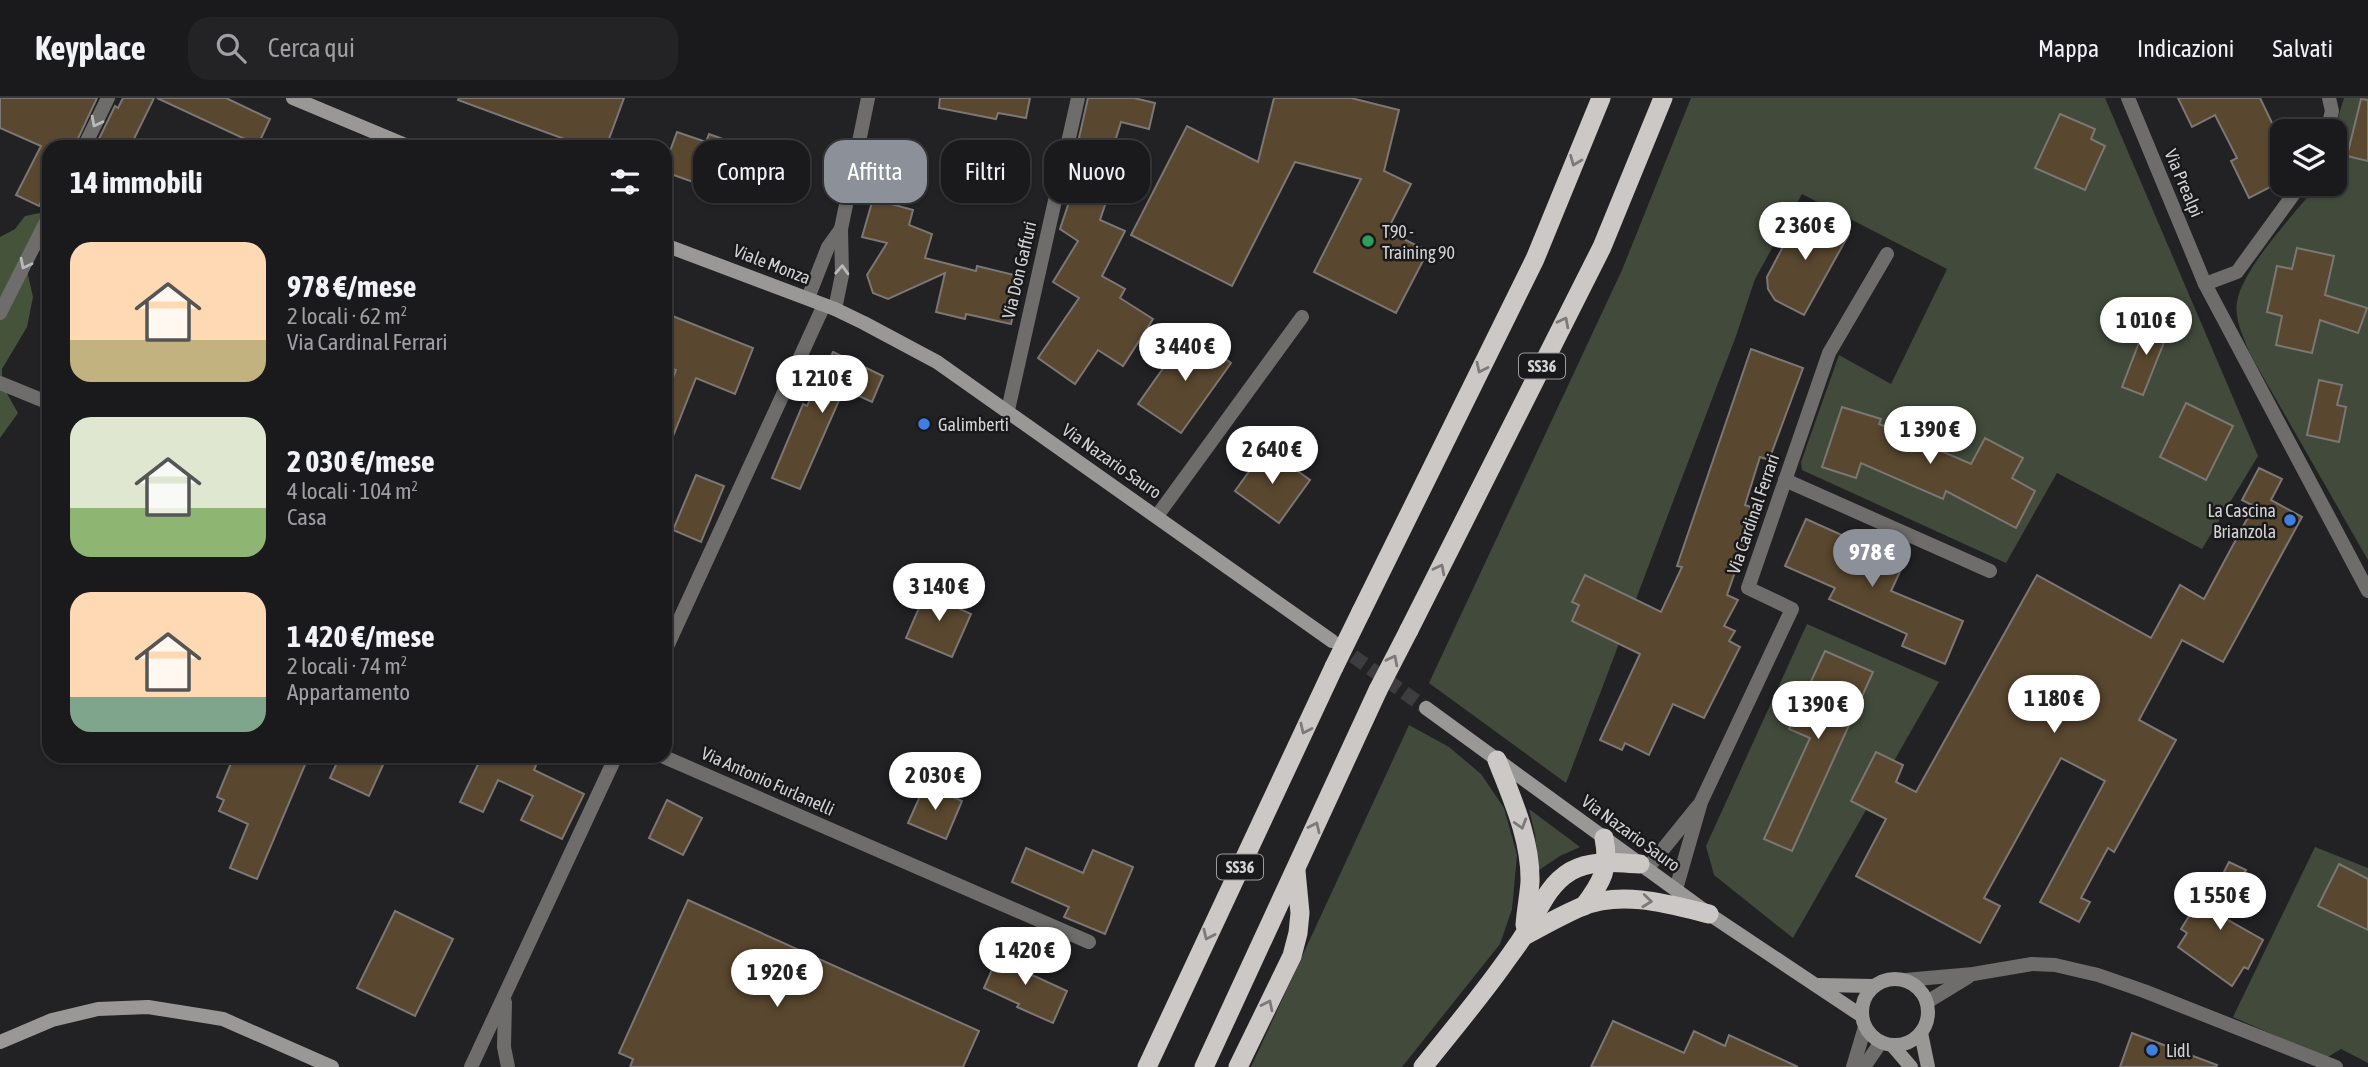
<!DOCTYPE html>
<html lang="it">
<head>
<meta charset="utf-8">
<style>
  :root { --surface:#1a191b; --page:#232224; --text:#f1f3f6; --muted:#9fa0a3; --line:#38383a; --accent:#8c9099 }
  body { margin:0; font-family:"Asap Condensed",sans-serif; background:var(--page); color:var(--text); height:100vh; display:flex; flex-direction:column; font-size:26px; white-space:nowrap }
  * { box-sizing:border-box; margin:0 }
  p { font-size:23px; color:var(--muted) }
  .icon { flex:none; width:38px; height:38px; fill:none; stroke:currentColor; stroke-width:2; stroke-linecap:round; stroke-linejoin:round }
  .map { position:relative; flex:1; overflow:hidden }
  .details { position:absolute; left:42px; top:42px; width:630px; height:623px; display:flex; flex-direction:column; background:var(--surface); border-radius:21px; box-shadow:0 2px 5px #0004,0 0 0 2px var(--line) }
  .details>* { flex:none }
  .banner { position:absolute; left:693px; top:42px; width:665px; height:63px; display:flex; gap:14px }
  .fabs { position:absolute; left:2270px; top:21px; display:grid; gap:14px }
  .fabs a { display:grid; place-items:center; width:77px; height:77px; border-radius:14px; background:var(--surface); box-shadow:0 2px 5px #0004,0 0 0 2px var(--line); font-size:35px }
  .price { position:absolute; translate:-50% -60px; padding:0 16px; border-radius:24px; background:#fff; color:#222; font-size:23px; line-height:46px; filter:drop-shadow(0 2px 4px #0008) }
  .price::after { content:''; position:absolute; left:50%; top:42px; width:21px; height:16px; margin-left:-10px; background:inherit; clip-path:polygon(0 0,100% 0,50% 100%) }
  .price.active { background:var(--accent); color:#fff }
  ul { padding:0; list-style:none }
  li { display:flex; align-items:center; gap:21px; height:175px; padding:0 28px }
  li span { display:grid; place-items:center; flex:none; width:196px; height:140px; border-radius:21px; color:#555 }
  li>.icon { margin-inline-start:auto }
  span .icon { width:84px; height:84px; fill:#fffc; stroke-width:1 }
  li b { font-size:30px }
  h2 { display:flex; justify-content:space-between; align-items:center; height:84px; padding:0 28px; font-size:30px }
  .tag { padding:0 24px; border-radius:21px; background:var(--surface); box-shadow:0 2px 5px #0004,0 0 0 2px var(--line); font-size:24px; line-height:63px }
  .tag.active { background:var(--accent); color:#fff }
  header { display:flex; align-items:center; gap:42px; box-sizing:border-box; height:98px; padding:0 35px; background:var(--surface); border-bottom:2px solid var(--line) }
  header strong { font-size:33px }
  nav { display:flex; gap:38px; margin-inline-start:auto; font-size:24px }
  .search { width:490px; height:63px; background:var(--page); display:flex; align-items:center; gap:18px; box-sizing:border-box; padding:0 24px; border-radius:21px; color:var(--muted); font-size:26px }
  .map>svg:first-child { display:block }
</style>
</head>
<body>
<header>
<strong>Keyplace</strong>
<div class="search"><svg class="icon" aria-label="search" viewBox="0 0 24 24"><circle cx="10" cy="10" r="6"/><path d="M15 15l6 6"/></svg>Cerca qui</div>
<nav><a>Mappa</a><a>Indicazioni</a><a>Salvati</a></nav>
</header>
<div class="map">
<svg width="2368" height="969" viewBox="0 0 2368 969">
  <rect width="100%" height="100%" fill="#222124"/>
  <!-- green -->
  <g fill="#424b3b">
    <polygon points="1691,0 2105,0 2258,358 2202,451 2057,375 2006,465 1802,372 1801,364 1839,257 1891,286 1947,171 1802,96 1755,181 1736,238 1566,685 1429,585 1622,172"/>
    <path d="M2344 0H2368V462L2250 256C2244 240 2234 221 2237 204 2242 172 2289 122 2309 97L2315 86H2334V33Z"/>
    <polygon points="1807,526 1939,584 1793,840 1714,777 1706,748"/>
    <polygon points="1409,627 1449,649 1481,676 1504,710 1517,757 1512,811 1500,846 1402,969 1251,969"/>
    <polygon points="1529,711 1580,749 1560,758 1539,772 1535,736"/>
    <polygon points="2315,749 2368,770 2368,965 2341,951 2326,960 2233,919"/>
  </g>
  <!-- forest -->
  <polygon fill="#45533a" points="40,115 49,119 49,142 26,168 33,199 27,229 2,271 2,287 18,315 0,340 0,139 15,131 25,118"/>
  <!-- building -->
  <g fill="#59472f" stroke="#7a7774" stroke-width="2">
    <polygon points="0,0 97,0 74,49 49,49 49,88 39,108 16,97 41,48 0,30"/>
    <polygon points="123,0 154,0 130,49 95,49 115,8 118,10"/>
    <polygon points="157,0 226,0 270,21 258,47"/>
    <polygon points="459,0 624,0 606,49 586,49 458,2"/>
    <polygon points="940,0 1030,0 1026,20 998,15 996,21 939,10"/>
    <polygon points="1088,0 1134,0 1155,5 1149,31 1121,24 1098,99 1106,104 1100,122 1125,133 1102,178 1125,191 1120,200 1153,221 1123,268 1098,252 1075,286 1038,260 1079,200 1053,184 1078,143 1060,131 1069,104 1065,102"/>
    <polygon points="1274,0 1351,0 1399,12 1384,73 1411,86 1387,133 1428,153 1396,215 1314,174 1361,81 1295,64 1232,188 1131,137 1187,28 1258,64"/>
    <polygon points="2178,0 2260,0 2274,29 2282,25 2282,83 2249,100 2231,63 2237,60 2215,17 2192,29"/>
    <polygon points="2361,1 2368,2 2368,63 2347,58"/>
    <polygon points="2060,16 2095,31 2091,41 2105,48 2085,92 2035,70"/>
    <polygon points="677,34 706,44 709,36 778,61 762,104 714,87 713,91 665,74 665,67"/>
    <polygon points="873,101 913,112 909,127 932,136 925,160 976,173 977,168 1022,179 1011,226 966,216 965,221 936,214 945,175 888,201 873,195 867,177 887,145 862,139"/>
    <polygon points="1808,119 1823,120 1849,136 1804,217 1775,202 1768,191 1767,179 1796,124"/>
    <polygon points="2297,150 2334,158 2325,197 2367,210 2358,235 2320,222 2312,255 2276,247 2282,218 2267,214 2277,168 2292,171"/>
    <polygon points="665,215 753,250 735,296 696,280 666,356 665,299 676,272 665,268"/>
    <polygon points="2148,221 2170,229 2143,297 2122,289"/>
    <polygon points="1188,235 1231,265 1181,335 1138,306"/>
    <polygon points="1751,251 1803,270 1769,362 1760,359 1745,407 1757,411 1727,497 1738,502 1724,528 1735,533 1729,543 1740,549 1704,620 1673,606 1649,657 1625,645 1622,652 1600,642 1640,556 1572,523 1579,507 1572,504 1585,477 1661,514 1682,469 1677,468"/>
    <polygon points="833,254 883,278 872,304 844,291 800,391 772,380 803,306 807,308"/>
    <polygon points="2319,282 2342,287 2337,307 2346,309 2339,344 2307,337"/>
    <polygon points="2186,305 2233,328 2206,382 2160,359"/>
    <polygon points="1842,309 1881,321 1879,326 1971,366 1985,340 2023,360 2012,380 2035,393 2016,430 1946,393 1943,401 1861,365 1856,380 1822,369"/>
    <polygon points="1266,350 1310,382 1279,425 1235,393"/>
    <polygon points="2259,370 2282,381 2271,402 2302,419 2223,564 2182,542 2139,622 2176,642 2114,754 2108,750 2081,800 2090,804 2079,824 2040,804 2105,683 2061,660 1984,800 2000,808 1980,845 1856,778 1886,721 1851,703 1876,654 1903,667 1896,684 1916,694 2037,477 2151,540 2180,487 2204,501 2254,408 2242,402"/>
    <polygon points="696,377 724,388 701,444 673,432"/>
    <polygon points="1806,421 1904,465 1891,493 1963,523 1945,566 1902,548 1907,536 1829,501 1835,490 1785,468"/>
    <polygon points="928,489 956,501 953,508 971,516 952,559 906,540"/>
    <polygon points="1825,553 1873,574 1792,753 1764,741 1810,640 1789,631"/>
    <polygon points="234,658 296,658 307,662 257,781 230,770 248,726 219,713 224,702 217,699"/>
    <polygon points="340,658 387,658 369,698 330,680"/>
    <polygon points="482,658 523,658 537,665 534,672 584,696 562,741 521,722 533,698 498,682 483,714 460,704"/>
    <polygon points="925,687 962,703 946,741 908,725"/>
    <polygon points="667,702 702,720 683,757 649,740"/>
    <polygon points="1026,750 1083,775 1093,752 1133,769 1105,836 1064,819 1069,809 1012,784"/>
    <polygon points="2229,764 2246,772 2223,819 2263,842 2248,871 2244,869 2232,888 2178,849 2187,835 2181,831 2198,804 2206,809"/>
    <polygon points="2339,766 2368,781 2368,832 2318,808"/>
    <polygon points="688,802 979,933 963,969 630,969 633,961 619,955"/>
    <polygon points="395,813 453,841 415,918 357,890"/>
    <polygon points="1000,853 1036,869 1032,877 1067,893 1053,925 1017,909 1019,906 984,890"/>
    <polygon points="1613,923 1684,955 1694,933 1725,948 1729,937 1798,969 1591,969"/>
    <polygon points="2132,935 2217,967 2216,969 2120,969"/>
  </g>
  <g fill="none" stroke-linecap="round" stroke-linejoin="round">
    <!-- secondary-tunnel -->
    <polyline stroke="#3d3c3f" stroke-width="14" stroke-dasharray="14 7" stroke-linecap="butt" points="1336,546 1426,610"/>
    <!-- service -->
    <g stroke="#6e6d6c" stroke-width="14">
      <polyline points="2327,33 2332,13 2329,0"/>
      <polyline points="2205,186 2237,174 2301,86"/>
      <polyline points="0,285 49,305"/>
      <polyline points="1785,382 1990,473"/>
      <polyline points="1157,418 1302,219"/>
      <polyline points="662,658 1089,844"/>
    </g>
    <!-- minor -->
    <g stroke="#6e6d6c" stroke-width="14">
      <polyline points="2128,0 2205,186 2368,493"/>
      <polyline points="84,49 108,0"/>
      <polyline points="808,200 828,149 841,131"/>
      <polyline points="835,211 842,177 841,131 868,0"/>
      <polyline points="0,215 49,118"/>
      <polyline points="1008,312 1078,0"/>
      <polyline points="1647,771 1698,708"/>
      <polyline points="1676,791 1701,704 1792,511 1748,490 1829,255 1887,156"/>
      <polyline points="1905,882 1973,876 2032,866 2055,867 2098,877 2144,893 2336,969"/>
      <polyline points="1927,904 1968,879"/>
      <polyline points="1853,969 1865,929"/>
      <polyline points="1864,969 1881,944"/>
    </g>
    <!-- tertiary -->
    <g stroke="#6e6d6c" stroke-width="14">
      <polyline points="665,553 824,207"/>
      <polyline points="505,904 504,949 508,969"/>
      <polyline points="471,969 616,658"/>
    </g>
    <!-- secondary -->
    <g stroke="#9a9896" stroke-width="14">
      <polyline points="293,0 410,49"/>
      <polyline points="665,147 835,211 864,225 937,264 1332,543"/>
      <polyline points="1426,610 1709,816 1862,918"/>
      <circle cx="1895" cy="914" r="33"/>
      <polyline points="1818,887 1874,888"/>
      <polyline points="1921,935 1928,969"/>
      <polyline points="0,944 52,922 98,911 148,909 223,921 332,969"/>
      <polyline points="1892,947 1911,969"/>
    </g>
    <!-- trunk -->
    <g stroke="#ccc8c6" stroke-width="19">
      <polyline points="1361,514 1535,161 1601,0"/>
      <polyline points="1409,532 1602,149 1663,0"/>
      <path d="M1497 662C1512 701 1531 741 1530 784 1529 798 1526 813 1525 827"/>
      <path d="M1584 808C1602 784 1610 770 1604 740"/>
      <path d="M1524 838C1543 828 1562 817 1581 809 1621 792 1669 806 1709 816"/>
      <polyline points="1147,969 1334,569"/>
      <polyline points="1204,969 1378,592"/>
      <polyline points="1238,969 1292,858 1298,835 1300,815 1296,773"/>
      <path d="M1423 969C1450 935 1478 902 1503 867 1510 857 1518 847 1524 837 1538 814 1547 787 1571 773 1592 761 1618 765 1640 766"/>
    </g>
    <!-- trunk-bridge -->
    <g stroke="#ccc8c6" stroke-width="19">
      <polyline points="1334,569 1361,514"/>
      <polyline points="1378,592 1409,532"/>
    </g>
  </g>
  <!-- one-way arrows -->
  <defs><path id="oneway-chevron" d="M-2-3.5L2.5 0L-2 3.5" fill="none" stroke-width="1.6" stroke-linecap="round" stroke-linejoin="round" transform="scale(1.75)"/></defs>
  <g stroke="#bababb">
    <use href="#oneway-chevron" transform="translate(96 24) rotate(117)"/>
    <use href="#oneway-chevron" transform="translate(25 166) rotate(117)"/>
    <use href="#oneway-chevron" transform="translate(842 172) rotate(-87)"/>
  </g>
  <g stroke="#7b7979">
    <use href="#oneway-chevron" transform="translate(1575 63) rotate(112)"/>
    <use href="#oneway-chevron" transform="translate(1564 224) rotate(-63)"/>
    <use href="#oneway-chevron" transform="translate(1481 270) rotate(116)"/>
    <use href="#oneway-chevron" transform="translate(1440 471) rotate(-63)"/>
    <use href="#oneway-chevron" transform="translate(1393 562) rotate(-63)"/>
    <use href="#oneway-chevron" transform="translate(1305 631) rotate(115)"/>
    <use href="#oneway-chevron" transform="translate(1521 726) rotate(73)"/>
    <use href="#oneway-chevron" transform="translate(1315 729) rotate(-65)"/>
    <use href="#oneway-chevron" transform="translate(1647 803) rotate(6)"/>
    <use href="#oneway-chevron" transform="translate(1208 837) rotate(115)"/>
    <use href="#oneway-chevron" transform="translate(1268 907) rotate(-64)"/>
  </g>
  <!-- markers -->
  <circle fill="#2e9e5b" stroke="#19181b" stroke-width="2.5" cx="1368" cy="143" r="7"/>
  <g fill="#3f7fe0" stroke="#19181b" stroke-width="2.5">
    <circle cx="924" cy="326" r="7"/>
    <circle cx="2290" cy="422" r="7"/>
    <circle cx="2152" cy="952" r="7"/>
  </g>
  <g text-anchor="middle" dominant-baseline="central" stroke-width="5" stroke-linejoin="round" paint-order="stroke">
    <!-- shield labels -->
    <g fill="#19181b" stroke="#9c9b9d" stroke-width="2">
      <rect x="1519" y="255.5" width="46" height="25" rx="5"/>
      <rect x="1217" y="756.5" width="46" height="25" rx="5"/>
    </g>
    <g font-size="16" font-weight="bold" fill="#d4d3d5">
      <text x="1542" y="268">SS36</text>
      <text x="1240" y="769">SS36</text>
    </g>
    <!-- street labels -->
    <g font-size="18" fill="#d4d3d5" stroke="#19181b">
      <text transform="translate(2184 85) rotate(67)">Via Prealpi</text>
      <text transform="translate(772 166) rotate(21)">Viale Monza</text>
      <text transform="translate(1019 172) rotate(-77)">Via Don Gaffuri</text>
      <text transform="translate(1112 363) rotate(35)">Via Nazario Sauro</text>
      <text transform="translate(1753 416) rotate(-71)">Via Cardinal Ferrari</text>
      <text transform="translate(768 683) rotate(24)">Via Antonio Furlanelli</text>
      <text transform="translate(1631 735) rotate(36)">Via Nazario Sauro</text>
    </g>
    <!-- poi labels -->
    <g font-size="18" fill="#d4d3d5" stroke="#19181b" text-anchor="start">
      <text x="1382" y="133">T90 -<tspan x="1382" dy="21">Training 90</tspan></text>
      <text x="938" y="326">Galimberti</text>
      <text x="2276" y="412" text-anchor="end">La Cascina<tspan x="2276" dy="21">Brianzola</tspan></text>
      <text x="2166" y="952">Lidl</text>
    </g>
  </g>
</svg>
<div class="fabs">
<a><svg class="icon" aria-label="layers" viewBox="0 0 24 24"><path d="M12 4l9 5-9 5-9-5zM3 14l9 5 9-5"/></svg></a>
</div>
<b class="price" style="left:1805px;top:164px">2 360 €</b>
<b class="price" style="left:2146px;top:259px">1 010 €</b>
<b class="price" style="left:1185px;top:285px">3 440 €</b>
<b class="price" style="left:822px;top:317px">1 210 €</b>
<b class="price" style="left:1930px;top:368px">1 390 €</b>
<b class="price" style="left:1272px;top:388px">2 640 €</b>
<b class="price active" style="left:1872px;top:491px">978 €</b>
<b class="price" style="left:939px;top:525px">3 140 €</b>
<b class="price" style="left:2054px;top:637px">1 180 €</b>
<b class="price" style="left:1818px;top:643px">1 390 €</b>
<b class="price" style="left:935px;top:714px">2 030 €</b>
<b class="price" style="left:2220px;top:834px">1 550 €</b>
<b class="price" style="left:1025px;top:889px">1 420 €</b>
<b class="price" style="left:777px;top:911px">1 920 €</b>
<div class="banner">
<a class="tag">Compra</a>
<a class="tag active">Affitta</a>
<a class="tag">Filtri</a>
<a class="tag">Nuovo</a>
</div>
<section class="details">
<h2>14 immobili<svg class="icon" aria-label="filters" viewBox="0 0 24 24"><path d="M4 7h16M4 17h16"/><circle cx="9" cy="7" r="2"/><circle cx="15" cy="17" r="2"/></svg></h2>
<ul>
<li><span style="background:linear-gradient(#ffd9b3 70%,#c2b280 0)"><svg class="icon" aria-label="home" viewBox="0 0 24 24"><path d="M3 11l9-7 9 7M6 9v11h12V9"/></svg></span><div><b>978 €/mese</b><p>2 locali · 62 m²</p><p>Via Cardinal Ferrari</p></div></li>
<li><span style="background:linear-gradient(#dfe7d0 65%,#8fb573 0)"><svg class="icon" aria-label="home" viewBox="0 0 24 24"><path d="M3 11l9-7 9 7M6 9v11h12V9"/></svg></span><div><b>2 030 €/mese</b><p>4 locali · 104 m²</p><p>Casa</p></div></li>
<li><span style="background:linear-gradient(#ffd9b3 75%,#7fa58c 0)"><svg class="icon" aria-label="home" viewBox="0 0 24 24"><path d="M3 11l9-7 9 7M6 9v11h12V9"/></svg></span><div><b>1 420 €/mese</b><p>2 locali · 74 m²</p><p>Appartamento</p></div></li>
</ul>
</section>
</div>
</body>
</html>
